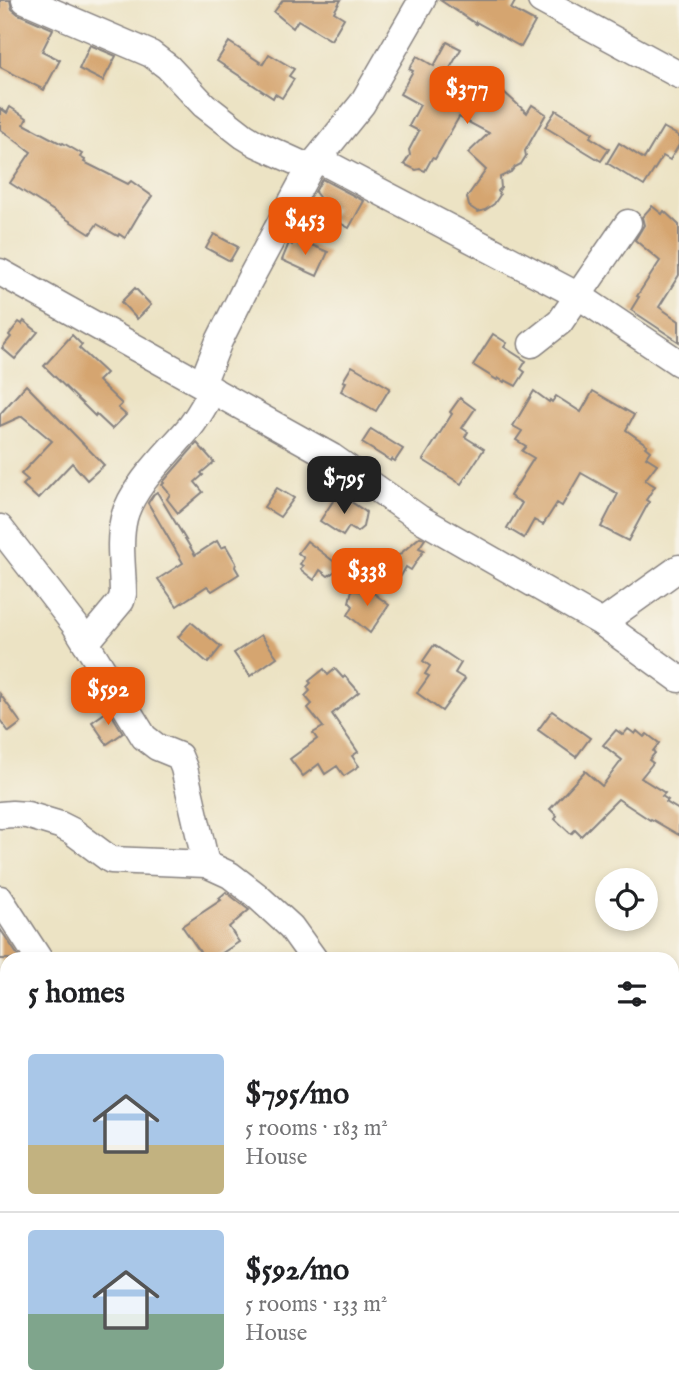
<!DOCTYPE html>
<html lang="en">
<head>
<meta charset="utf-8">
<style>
  :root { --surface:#fff; --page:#f2f2f2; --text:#202124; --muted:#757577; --line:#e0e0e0; --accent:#ea580c }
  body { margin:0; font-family:"IM FELL English",serif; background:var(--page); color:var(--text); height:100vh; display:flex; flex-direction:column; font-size:26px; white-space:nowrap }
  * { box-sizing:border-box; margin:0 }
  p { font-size:23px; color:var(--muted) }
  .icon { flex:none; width:38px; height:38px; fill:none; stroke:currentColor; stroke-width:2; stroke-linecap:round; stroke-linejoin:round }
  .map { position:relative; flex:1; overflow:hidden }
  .side { position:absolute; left:0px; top:952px; width:679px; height:448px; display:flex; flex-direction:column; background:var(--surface); border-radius:21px 21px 0 0; box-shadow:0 4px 10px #0003 }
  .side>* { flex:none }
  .controls { position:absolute; left:595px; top:868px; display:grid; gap:14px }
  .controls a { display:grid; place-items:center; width:63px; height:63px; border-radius:50%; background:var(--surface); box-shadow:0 4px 10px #0003; font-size:35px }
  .price { position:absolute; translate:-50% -60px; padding:0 16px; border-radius:14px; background:var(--accent); color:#fff; font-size:23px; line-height:46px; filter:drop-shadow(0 2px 4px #0008) }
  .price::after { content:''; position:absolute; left:50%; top:42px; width:21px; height:16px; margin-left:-10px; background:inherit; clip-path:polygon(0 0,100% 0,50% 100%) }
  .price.active { background:#222; color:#fff }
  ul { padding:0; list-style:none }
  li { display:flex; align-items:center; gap:21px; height:175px; padding:0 28px }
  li+li { border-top:2px solid var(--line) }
  li span { display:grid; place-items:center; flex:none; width:196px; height:140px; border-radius:7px; color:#555 }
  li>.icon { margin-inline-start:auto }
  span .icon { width:84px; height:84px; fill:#fffc; stroke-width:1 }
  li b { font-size:30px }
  h2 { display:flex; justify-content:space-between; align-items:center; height:84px; padding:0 28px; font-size:30px }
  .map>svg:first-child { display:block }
</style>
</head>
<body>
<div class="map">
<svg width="679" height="1400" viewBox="0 0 679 1400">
  <rect width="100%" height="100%" fill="#f7f3e8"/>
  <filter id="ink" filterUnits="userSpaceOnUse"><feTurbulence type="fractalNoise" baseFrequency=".0143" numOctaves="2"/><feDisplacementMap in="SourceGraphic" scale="14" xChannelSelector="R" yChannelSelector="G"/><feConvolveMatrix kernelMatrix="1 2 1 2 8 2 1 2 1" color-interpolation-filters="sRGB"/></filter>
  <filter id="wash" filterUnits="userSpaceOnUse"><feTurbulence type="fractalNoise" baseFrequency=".00686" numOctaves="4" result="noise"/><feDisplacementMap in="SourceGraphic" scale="28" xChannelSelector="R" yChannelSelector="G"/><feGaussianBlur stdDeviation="1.57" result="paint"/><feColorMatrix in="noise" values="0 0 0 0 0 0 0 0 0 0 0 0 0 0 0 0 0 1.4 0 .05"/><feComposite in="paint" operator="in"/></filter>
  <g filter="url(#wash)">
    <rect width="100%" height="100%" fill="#ece3c4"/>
    <g id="blocks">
      <!-- building -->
      <g fill="#d5a570">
        <polygon points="0,0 10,0 12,9 18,14 53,29 42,51 60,60 44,90 0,67"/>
        <polygon points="283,0 341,0 334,12 344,18 331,40 298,20 293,28 274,12"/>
        <polygon points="440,0 516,0 511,9 535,22 521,47 476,22 476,24"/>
        <polygon points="229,42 263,64 269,54 294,69 289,76 294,79 282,98 275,94 273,98 217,61"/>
        <polygon points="447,42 461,49 445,77 457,85 452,93 485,104 490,102 495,105 505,93 527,113 532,105 546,114 525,151 526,156 521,164 515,167 511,172 500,177 501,188 498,191 500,195 494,204 485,210 478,212 469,206 467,197 486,170 468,153 489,133 459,117 435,159 432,158 425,171 420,169 416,170 404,164 410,155 409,150 419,131 409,126 420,105 400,94 413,71 409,69 417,56 434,66"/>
        <polygon points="90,45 116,56 103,81 79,69"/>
        <polygon points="10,107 27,118 24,124 62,144 63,143 82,154 80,157 85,160 84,162 128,184 131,181 152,196 138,216 125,238 119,234 118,236 97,224 90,234 10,183 31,152 0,129 0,108 7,113"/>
        <polygon points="556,110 593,133 590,137 609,149 601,161 545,127"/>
        <polygon points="663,127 679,136 679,145 670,160 663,156 644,186 607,163 619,143 644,159"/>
        <polygon points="322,179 364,201 349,228 331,218 336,209 322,201 315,192"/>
        <polygon points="652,206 662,214 664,211 679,225 679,275 659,307 679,321 679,342 631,310 639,297 637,296 660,261 635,240 644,225 642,217"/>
        <polygon points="214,234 238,247 230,261 206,248"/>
        <polygon points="295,238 328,252 317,276 282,260 289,243 292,245"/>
        <polygon points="135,288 151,305 137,319 121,302"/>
        <polygon points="24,321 38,332 15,359 2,348 11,337 9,335 19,322 22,324"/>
        <polygon points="493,334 507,343 504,347 526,361 521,369 525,372 516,386 505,380 504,382 498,378 497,380 473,365"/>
        <polygon points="72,335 82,345 79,348 106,373 98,381 122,404 118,408 126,415 112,429 96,414 95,416 44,366"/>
        <polygon points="352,366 390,388 376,411 341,391 346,382 343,381"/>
        <polygon points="26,385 104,465 87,480 72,463 38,499 23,485 28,480 21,474 52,441 22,416 0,426 0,414"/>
        <polygon points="534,391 549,402 550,400 552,402 556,396 581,412 593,391 634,415 626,430 647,445 645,447 650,451 646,457 657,464 645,480 655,486 646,500 649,502 628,541 601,527 618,494 581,473 562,506 557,503 543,525 534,520 524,538 507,528 522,503 510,496 534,458 522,451 526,446 516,440 522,431 513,426"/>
        <polygon points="460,398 475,409 462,428 468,432 465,437 484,449 461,484 423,460 452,414 450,412"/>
        <polygon points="371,429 403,449 395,461 392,459 391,461 362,443"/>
        <polygon points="197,443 214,462 201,473 203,475 195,482 203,492 178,513 167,499 170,494 162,485 164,483 163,482"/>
        <polygon points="277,488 294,498 280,517 264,507"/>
        <polygon points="157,492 195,555 217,541 221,548 226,546 236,563 235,567 239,574 212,591 207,586 177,606 158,579 183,563 148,503 154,494"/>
        <polygon points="341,495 366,512 363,527 357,532 349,527 343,536 320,521 335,498 337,500"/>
        <polygon points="420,537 425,539 419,548 424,550 411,570 406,567 401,576 386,566"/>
        <polygon points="307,541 341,567 328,576 320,570 314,580 300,569 303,566 300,564 304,558 298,553"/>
        <polygon points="363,585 389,605 370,633 348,615 353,606 349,602 352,590 359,591"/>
        <polygon points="191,622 221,647 208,663 178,637"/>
        <polygon points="261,635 277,657 250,676 234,653"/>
        <polygon points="434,645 461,663 455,673 465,679 442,711 417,693 429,676 425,674 430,666 423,661"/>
        <polygon points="324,669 328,675 335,669 343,678 345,676 359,692 332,714 358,752 352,756 359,766 344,776 337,766 325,774 319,764 303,776 290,759 317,739 313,733 323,727 308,708 312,704 305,696 310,691 307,687 311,683 309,681"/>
        <polygon points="0,694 21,723 9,732 0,720"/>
        <polygon points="109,710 123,733 107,744 92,722"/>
        <polygon points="552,711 590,738 576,757 538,730"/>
        <polygon points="628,729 635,734 637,731 644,737 647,734 659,743 653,751 655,753 649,760 653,763 641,778 665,793 662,796 668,800 666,802 679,810 679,835 651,819 650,820 618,799 581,836 575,830 571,834 555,819 557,816 550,809 585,771 602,786 622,760 603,745 616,730 623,735"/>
        <polygon points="226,892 249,910 229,927 239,942 213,959 205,959 182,926 221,900 219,898"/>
        <polygon points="0,929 7,939 20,959 0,959"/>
      </g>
    </g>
  </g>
  <g filter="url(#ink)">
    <use href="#blocks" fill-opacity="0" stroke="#878280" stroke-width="2"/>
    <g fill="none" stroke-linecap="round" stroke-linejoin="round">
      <!-- minor casing -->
      <g stroke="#878280" stroke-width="29">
        <g id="minor">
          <polyline points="25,0 151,54 168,67 204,105 244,136 257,144 310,168"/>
          <polyline points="541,0 679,75"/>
          <polyline points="318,159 579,296 679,363"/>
          <polyline points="0,272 332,457 419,518 602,623 679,679"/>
          <polyline points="532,344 560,322 628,223"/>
          <polyline points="202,384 219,341 249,281 310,168 362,104 422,0"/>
          <polyline points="0,528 75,625 144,737 157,747 179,756 184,768 206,864"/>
          <polyline points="602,623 679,568"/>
          <path d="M86 643 121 601 123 594C123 569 118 543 124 518 132 486 169 452 190 427 199 416 206 402 213 390"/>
          <polyline points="0,815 12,814 27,815 60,825 72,831 111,860 206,864 230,875 256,895 291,927 314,959"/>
          <polyline points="0,899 39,959"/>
          <polyline points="0,1074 7,1073"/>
          <polyline points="672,1098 679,1088"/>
          <polyline points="0,1193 7,1208"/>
          <polyline points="0,1296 7,1301"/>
          <polyline points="97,1393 101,1400"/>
          <polyline points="247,1400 258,1393"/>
        </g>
      </g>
      <!-- minor -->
      <use href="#minor" stroke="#fff" stroke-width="26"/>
    </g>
  </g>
</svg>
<div class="controls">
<a><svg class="icon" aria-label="locate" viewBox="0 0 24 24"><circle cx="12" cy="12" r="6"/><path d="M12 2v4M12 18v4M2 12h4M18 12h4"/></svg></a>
</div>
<b class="price" style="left:467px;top:126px">$377</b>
<b class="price" style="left:305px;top:257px">$453</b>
<b class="price active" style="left:344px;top:516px">$795</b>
<b class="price" style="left:367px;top:608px">$338</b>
<b class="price" style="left:108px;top:727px">$592</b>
<section class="side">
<h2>5 homes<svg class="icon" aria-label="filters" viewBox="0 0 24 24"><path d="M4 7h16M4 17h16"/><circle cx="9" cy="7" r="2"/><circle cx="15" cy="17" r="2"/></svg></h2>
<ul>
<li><span style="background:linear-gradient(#a9c7e8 65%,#c2b280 0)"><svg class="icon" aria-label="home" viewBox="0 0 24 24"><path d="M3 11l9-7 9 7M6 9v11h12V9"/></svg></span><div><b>$795/mo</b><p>5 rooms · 183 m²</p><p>House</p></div></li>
<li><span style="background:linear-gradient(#a9c7e8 60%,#7fa58c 0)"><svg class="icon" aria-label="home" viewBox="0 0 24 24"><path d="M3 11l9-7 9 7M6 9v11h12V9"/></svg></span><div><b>$592/mo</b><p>5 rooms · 133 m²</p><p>House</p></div></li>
</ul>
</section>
</div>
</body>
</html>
